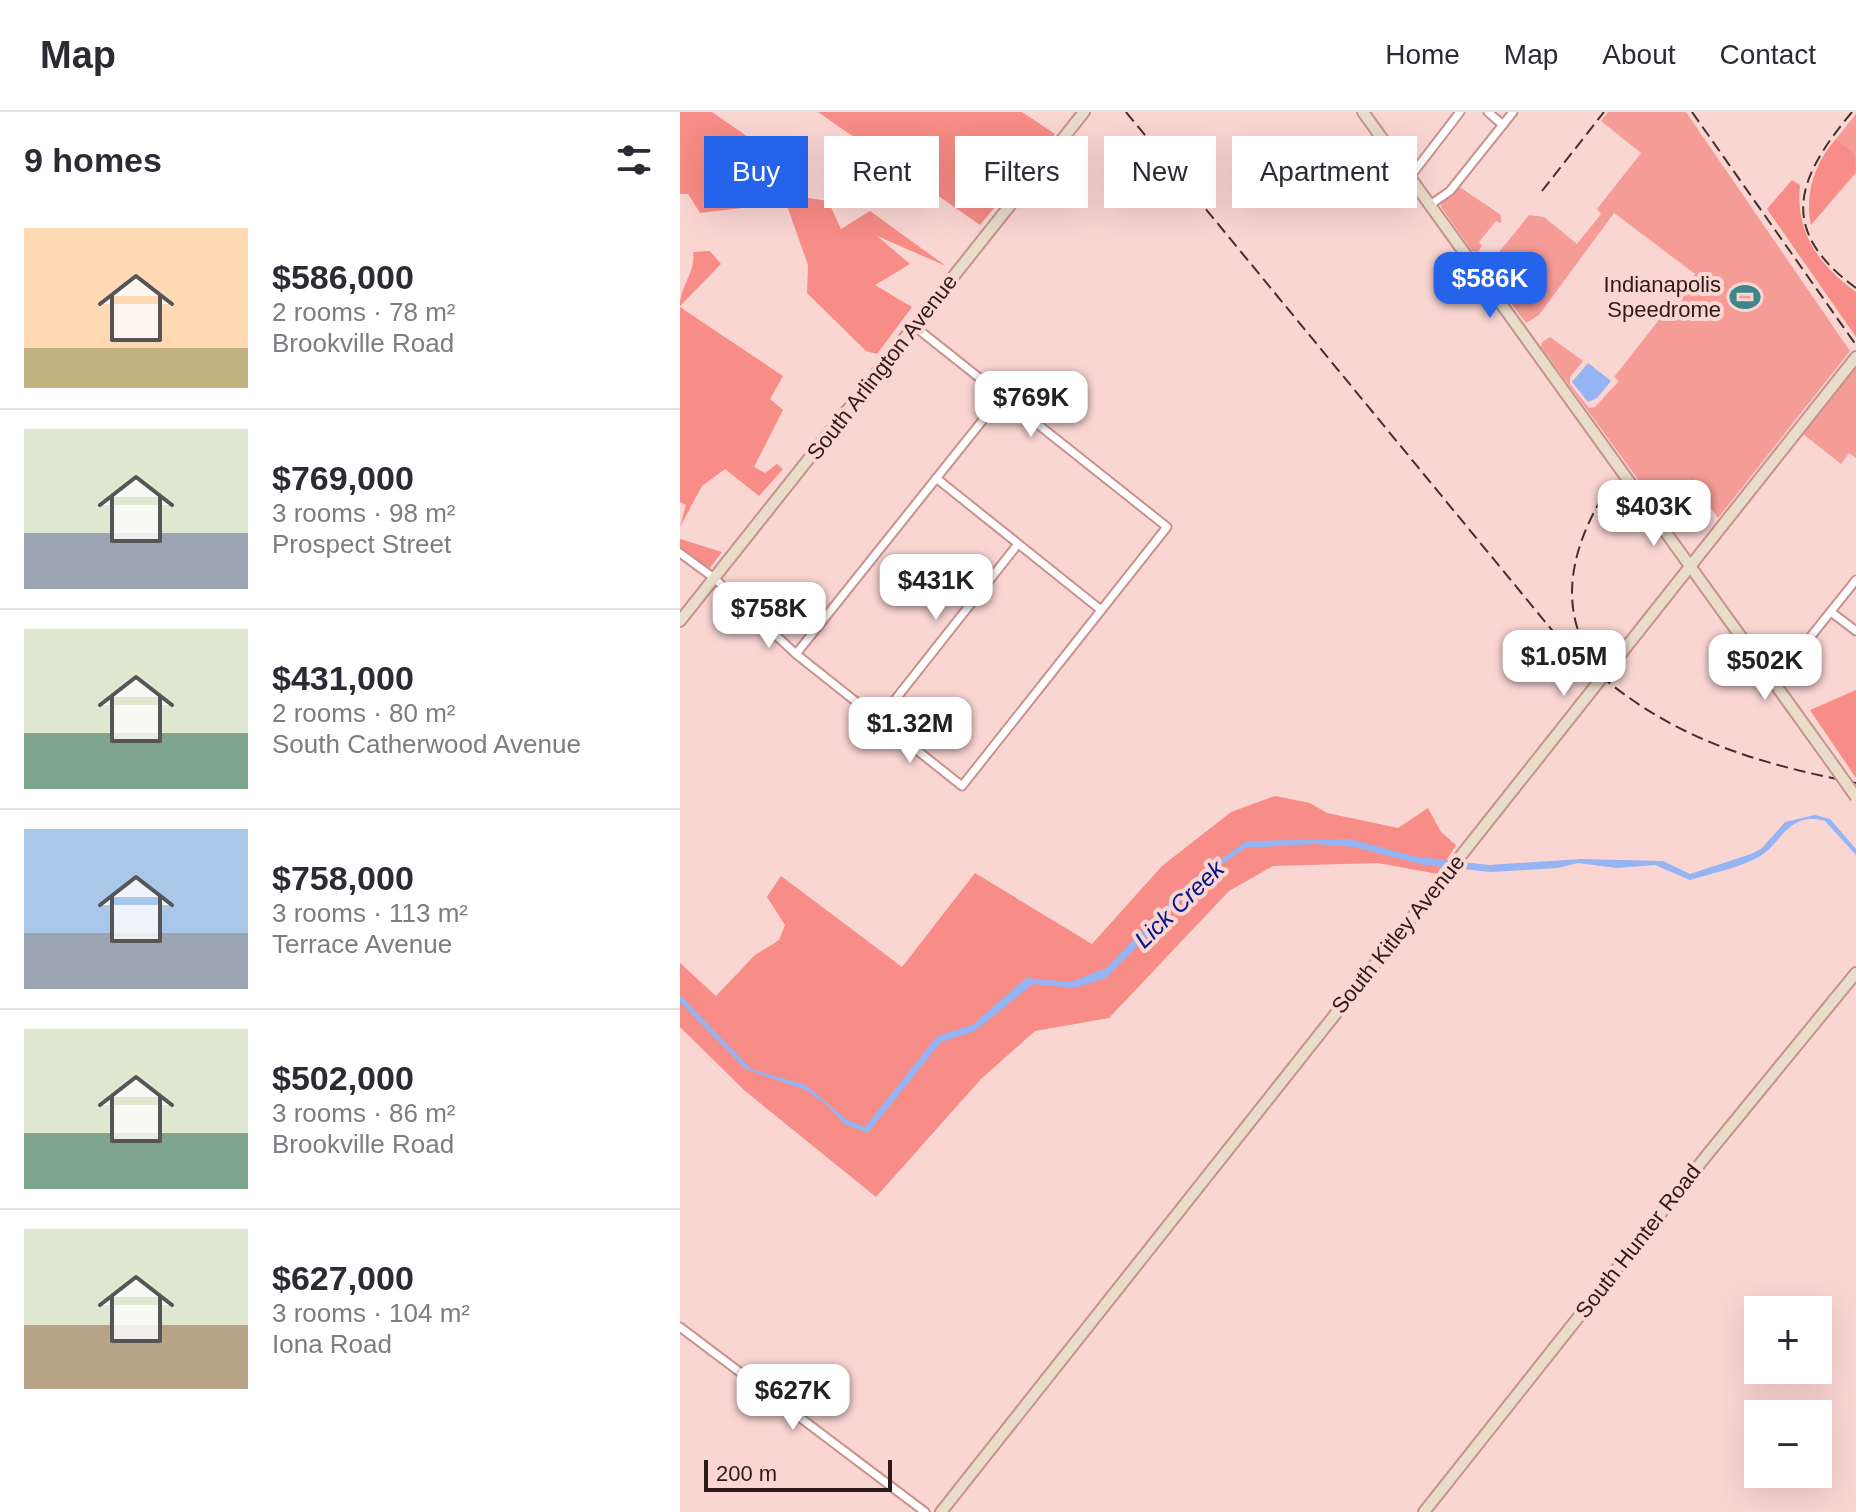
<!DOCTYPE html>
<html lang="en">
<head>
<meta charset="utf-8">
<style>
  :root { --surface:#fff; --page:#f7f7f7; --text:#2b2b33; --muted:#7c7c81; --line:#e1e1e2; --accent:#2563eb }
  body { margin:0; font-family:Arial,sans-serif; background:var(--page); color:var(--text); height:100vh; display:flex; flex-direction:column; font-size:30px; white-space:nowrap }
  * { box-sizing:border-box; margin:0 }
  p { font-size:26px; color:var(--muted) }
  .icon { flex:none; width:44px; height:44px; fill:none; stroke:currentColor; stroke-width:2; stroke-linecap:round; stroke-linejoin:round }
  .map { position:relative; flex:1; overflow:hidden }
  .drawer { display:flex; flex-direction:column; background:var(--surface); width:680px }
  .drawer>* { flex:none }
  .banner { position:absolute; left:24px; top:24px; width:760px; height:72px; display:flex; gap:16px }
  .controls { position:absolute; left:1064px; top:1184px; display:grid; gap:16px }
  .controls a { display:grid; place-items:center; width:88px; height:88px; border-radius:0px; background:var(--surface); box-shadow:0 8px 32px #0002; font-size:40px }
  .scale { position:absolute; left:24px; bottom:20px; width:188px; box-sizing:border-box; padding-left:8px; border:4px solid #2f1a18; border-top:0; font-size:22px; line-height:28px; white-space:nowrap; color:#2f1a18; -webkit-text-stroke:6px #fad6d3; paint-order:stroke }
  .price { position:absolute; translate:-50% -68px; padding:0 18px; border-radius:16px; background:#fff; color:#222; font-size:26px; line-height:52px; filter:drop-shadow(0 2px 4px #0008) }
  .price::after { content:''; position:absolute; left:50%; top:48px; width:24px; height:18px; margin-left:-12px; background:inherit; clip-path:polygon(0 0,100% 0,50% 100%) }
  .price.on { background:var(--accent); color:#fff }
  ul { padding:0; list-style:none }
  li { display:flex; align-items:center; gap:24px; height:200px; padding:0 24px }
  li+li { border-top:2px solid var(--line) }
  li span { display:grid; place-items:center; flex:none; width:224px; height:160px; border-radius:0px; color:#555 }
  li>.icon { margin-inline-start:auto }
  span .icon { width:96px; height:96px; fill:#fffc; stroke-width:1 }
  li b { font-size:34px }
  h2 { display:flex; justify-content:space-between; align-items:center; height:96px; padding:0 24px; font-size:34px }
  .tag { padding:0 28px; border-radius:0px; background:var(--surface); box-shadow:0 8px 32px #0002; font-size:28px; line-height:72px }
  .tag.on { background:var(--accent); color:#fff }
  header { display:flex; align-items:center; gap:48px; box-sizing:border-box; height:112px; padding:0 40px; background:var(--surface); border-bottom:2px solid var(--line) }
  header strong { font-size:38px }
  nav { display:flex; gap:44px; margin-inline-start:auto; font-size:28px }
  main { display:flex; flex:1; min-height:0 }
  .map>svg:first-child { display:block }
</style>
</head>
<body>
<header>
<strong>Map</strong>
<nav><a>Home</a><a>Map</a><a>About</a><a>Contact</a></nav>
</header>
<main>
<section class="drawer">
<h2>9 homes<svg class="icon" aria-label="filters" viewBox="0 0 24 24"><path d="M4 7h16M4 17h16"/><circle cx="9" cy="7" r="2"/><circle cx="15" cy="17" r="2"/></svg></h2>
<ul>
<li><span style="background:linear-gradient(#ffd9b3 75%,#c2b280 0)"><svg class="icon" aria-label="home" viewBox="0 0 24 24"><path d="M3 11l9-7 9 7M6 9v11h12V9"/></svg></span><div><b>$586,000</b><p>2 rooms · 78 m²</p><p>Brookville Road</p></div></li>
<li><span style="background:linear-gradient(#dfe7d0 65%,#9aa5b1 0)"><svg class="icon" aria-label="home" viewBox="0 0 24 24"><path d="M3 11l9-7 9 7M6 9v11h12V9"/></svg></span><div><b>$769,000</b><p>3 rooms · 98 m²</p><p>Prospect Street</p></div></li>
<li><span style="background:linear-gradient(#dfe7d0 65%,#7fa58c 0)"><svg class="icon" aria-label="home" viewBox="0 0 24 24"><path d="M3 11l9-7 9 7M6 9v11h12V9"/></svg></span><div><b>$431,000</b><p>2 rooms · 80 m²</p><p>South Catherwood Avenue</p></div></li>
<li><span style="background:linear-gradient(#a9c7e8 65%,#9aa5b1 0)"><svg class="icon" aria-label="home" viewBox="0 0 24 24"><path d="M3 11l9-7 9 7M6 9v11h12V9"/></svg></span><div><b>$758,000</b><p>3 rooms · 113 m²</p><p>Terrace Avenue</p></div></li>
<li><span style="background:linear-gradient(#dfe7d0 65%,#7fa58c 0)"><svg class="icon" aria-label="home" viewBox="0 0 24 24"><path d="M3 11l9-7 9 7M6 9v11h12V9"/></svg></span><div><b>$502,000</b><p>3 rooms · 86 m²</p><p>Brookville Road</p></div></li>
<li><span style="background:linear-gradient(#dfe7d0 60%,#b9a48a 0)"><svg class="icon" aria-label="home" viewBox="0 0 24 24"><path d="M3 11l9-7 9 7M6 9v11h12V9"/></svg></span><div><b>$627,000</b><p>3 rooms · 104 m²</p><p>Iona Road</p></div></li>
</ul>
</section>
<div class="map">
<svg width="1176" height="1400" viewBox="0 0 1176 1400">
  <rect width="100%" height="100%" fill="#fad6d3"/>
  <!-- green -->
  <g fill="#f59c97">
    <polygon points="928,0 1006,0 1170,239 1038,406 1009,367 982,400 861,235 862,230 870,225 903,249 890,265 890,272 909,296 915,295 939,269 934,265 1015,162 934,101 859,203 846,211 807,160 807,155 849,103 864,105 897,132 921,102 917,97 961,41 921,9"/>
    <path d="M1176 2V61L1131 113C1122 65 1148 37 1176 2Z"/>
    <polygon points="778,74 821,103 821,111 816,109 799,130 802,134 798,140 792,139 761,95 761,89"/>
    <polygon points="1176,255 1176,346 1169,341 1161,352 1123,322"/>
  </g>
  <!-- forest -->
  <g fill="#f88c86">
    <polygon points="0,0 32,0 94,43 107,62 108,83 148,89 161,117 190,99 266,154 197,124 230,152 195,173 232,195 197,242 186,239 127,181 128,153 106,91 20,101 8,82 0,82"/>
    <polygon points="138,0 342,0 375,22 300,113"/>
    <path d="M1156 27 1174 42 1176 57 1131 113C1125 81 1134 52 1156 27Z"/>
    <path d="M1112 68 1120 73C1115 121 1139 153 1176 180V225L1087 97Z"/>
    <path d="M30 139 41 152 0 194C0 173 16 161 13 140Z"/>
    <polygon points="0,195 103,264 90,287 103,298 74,355 85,361 97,352 103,357 79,384 45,357 22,374 0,415 6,393 0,390"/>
    <polygon points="0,427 42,440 29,457 0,436"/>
    <polygon points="1176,578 1176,666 1130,598"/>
    <polygon points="595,684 630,691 647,701 718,716 748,696 761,720 776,733 758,762 698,751 593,754 549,779 429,906 355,919 301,967 196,1085 65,979 0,915 0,851 36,884 75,843 99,828 105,813 87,785 101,764 222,855 295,761 412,832 482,754 551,700"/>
  </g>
  <!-- water -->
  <g fill="#94b4f4">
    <polygon points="908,251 931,269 917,286 908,290 892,270"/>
    <path d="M1135 703 1150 707 1176 737V743L1145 709C1107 698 1101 734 1077 746 1056 757 1032 761 1010 768L975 753 937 756 898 751 878 756 811 760 744 753 674 735 633 732 565 736 526 764 426 866 394 876 353 872 295 919 261 930 188 1021 164 1012 149 995 126 978 65 957 0 890V883L71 957 126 973 167 1008 185 1015 257 924 292 913 346 866 391 870 426 856 506 773 566 729 670 727 733 744 809 753 901 747 983 749 1010 762 1071 742 1081 737 1105 710Z"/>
  </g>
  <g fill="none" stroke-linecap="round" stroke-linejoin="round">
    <!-- street casing -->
    <g stroke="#c9918d" stroke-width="11">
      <g id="street">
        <polyline points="808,0 823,13"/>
        <polyline points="730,65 780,0"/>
        <polyline points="750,93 770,79 833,0"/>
        <polyline points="256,366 421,498"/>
        <polyline points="0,441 34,466 116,542 282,674 487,415 234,214"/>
        <polyline points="1151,500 1176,519"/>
        <polyline points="116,542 322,284"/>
        <polyline points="1081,553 1101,551 1116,543 1176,468"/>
        <polyline points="199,608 338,432"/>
        <polyline points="0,1215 245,1400"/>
      </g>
    </g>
    <!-- secondary casing -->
    <g stroke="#c9918d" stroke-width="14">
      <g id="secondary">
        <polyline points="683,0 1149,647"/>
        <polyline points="0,509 404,0"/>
        <polyline points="261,1400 1176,245"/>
        <polyline points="744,1400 1027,1043 1176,861"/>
      </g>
    </g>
    <!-- street -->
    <use href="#street" stroke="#fff" stroke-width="7"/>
    <!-- secondary -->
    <use href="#secondary" stroke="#e7ddc9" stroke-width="10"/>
    <!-- rail -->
    <g stroke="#452f2d" stroke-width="2" stroke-dasharray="12 6" stroke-linecap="butt">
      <path d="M446 0 876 523C901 545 924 569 951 587 1019 635 1096 655 1176 671"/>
      <polyline points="1012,0 1176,233"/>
      <path d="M1172 0C1117 66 1096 117 1176 176"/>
      <polyline points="862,79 924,0"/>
      <path d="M914 549C878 499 891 440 919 391"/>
    </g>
    <!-- secondary-bridge casing -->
    <g stroke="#c9918d" stroke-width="14" stroke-linecap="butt">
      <polyline id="secondary-bridge" points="1149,647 1176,685"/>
    </g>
    <!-- secondary-bridge -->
    <use href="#secondary-bridge" stroke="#e7ddc9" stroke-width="10"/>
  </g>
  <!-- icons -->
  <defs>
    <g id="stadium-bare" transform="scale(2.4)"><path d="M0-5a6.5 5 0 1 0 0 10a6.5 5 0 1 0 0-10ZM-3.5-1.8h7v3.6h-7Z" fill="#3e868c" stroke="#fad6d3" stroke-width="2.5" paint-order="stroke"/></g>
  </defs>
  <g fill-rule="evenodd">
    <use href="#stadium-bare" x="1065" y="185"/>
  </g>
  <g text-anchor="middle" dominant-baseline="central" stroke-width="8" stroke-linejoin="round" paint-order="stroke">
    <!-- poi labels -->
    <g font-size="22" fill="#2f1a18" stroke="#fad6d3" text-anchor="end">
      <text x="1041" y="172">Indianapolis<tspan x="1041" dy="25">Speedrome</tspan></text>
    </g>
    <!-- street labels -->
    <g font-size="22" fill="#2f1a18" stroke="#fad6d3">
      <text transform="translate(202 255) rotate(-52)">South Arlington Avenue</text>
      <text transform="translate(718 822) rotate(-51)">South Kitley Avenue</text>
      <text transform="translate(958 1129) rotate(-52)">South Hunter Road</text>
    </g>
    <!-- water labels -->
    <g font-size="24" font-style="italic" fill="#001592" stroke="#fad6d3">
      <text transform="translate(499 792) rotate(-44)">Lick Creek</text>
    </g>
  </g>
</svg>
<div class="controls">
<a>+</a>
<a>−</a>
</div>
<div class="scale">200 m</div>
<b class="price on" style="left:810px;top:208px">$586K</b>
<b class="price" style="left:351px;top:327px">$769K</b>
<b class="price" style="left:974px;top:436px">$403K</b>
<b class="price" style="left:256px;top:510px">$431K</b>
<b class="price" style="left:89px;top:538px">$758K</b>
<b class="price" style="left:884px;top:586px">$1.05M</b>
<b class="price" style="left:1085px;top:590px">$502K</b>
<b class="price" style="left:230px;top:653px">$1.32M</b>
<b class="price" style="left:113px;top:1320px">$627K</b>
<div class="banner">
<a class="tag on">Buy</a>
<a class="tag">Rent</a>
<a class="tag">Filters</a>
<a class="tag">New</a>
<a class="tag">Apartment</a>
</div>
</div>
</main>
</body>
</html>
